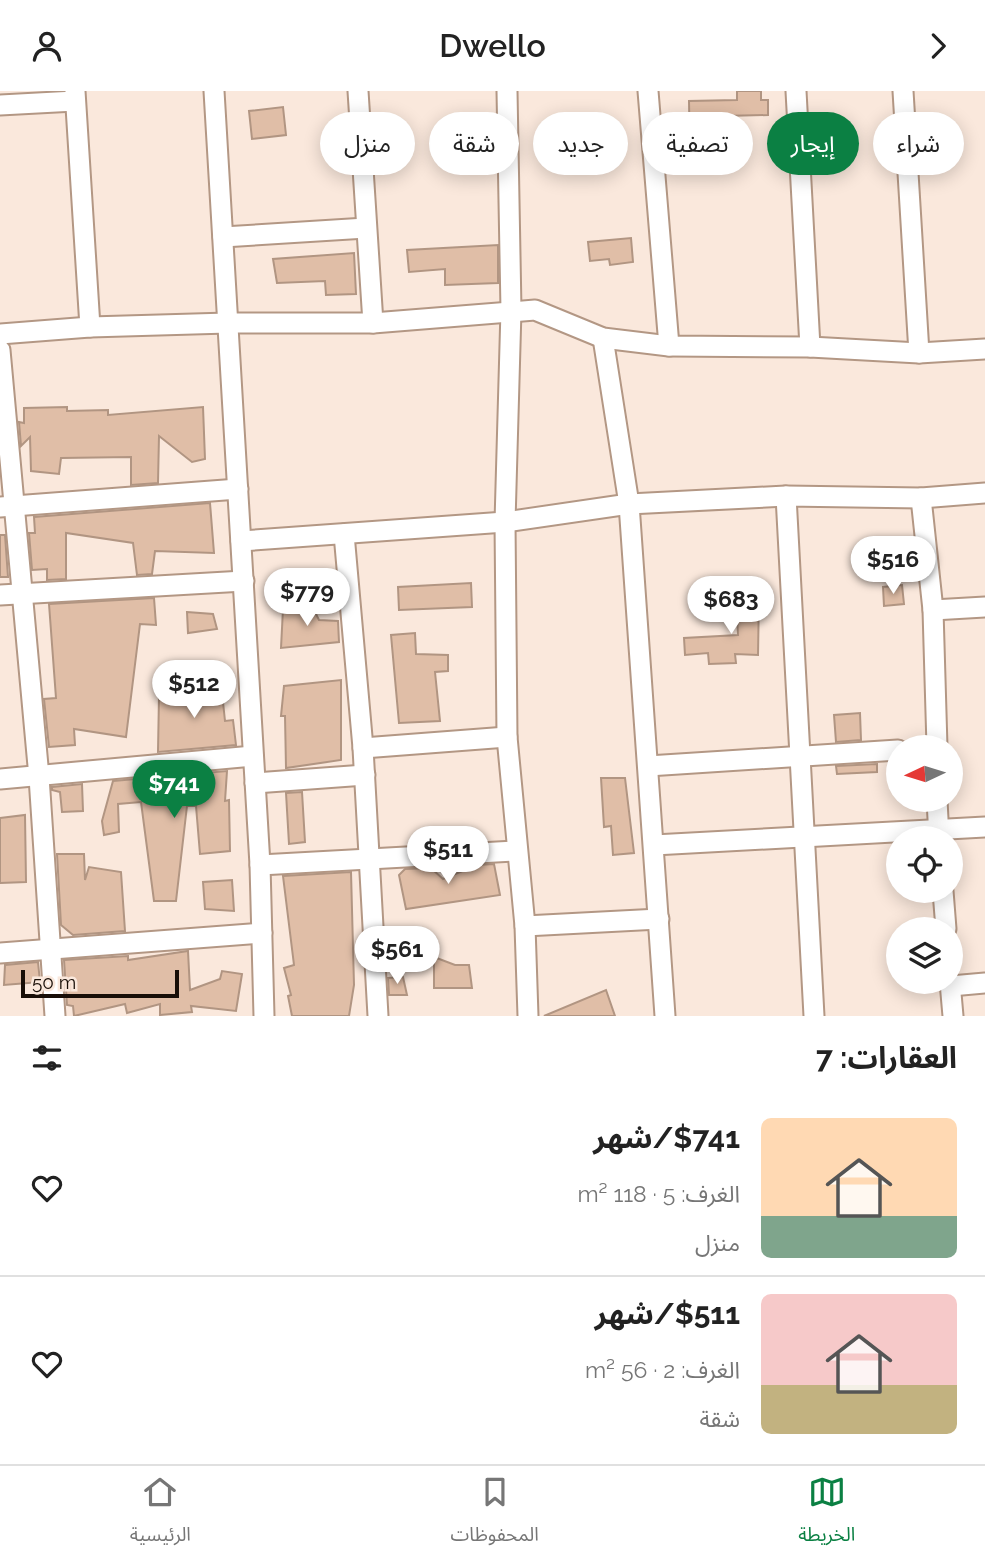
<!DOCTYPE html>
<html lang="ar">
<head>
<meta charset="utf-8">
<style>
  :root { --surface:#fff; --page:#f6f6f6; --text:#222; --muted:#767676; --line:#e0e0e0; --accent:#0b8043 }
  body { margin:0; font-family:Raleway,"Noto Sans Arabic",sans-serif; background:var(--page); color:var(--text); direction:rtl; height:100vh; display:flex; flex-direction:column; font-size:26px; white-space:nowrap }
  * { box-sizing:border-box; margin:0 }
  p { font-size:23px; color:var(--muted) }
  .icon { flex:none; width:38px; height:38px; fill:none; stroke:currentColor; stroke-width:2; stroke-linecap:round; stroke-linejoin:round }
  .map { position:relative; height:925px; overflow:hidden; direction:ltr }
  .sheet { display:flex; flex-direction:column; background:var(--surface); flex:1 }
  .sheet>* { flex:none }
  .top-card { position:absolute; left:21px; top:21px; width:943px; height:63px; direction:rtl; display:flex; gap:14px }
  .needle { width:46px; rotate:266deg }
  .controls { position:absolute; left:886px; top:644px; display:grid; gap:14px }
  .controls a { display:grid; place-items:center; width:77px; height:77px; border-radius:50%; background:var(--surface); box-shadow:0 4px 18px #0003; font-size:35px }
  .scale { position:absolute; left:21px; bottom:18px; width:158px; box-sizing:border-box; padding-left:7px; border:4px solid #180e07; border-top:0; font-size:19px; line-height:24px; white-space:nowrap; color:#180e07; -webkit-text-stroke:5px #fae8dc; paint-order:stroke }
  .price { position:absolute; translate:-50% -60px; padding:0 16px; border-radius:24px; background:#fff; color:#222; font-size:23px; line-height:46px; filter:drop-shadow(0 2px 4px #0008) }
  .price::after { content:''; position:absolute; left:50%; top:42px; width:21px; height:16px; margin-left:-10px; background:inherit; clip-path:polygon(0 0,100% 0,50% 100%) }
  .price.selected { background:var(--accent); color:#fff }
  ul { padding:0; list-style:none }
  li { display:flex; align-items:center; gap:21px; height:175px; padding:0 28px }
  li+li { border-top:2px solid var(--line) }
  li span { display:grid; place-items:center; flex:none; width:196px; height:140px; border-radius:10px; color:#555 }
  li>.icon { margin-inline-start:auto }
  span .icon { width:84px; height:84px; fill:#fffc; stroke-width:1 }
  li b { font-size:30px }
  h2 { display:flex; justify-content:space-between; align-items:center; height:84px; padding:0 28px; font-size:30px }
  .chip { padding:0 24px; border-radius:32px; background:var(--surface); box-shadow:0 4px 18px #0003; font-size:24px; line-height:63px }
  .chip.selected { background:var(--accent); color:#fff }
  header { display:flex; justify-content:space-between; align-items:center; height:91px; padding:0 28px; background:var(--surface); font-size:32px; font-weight:600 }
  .tab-bar { display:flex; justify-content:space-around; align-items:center; height:98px; border-top:2px solid var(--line); background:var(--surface); font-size:19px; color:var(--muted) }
  .tab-bar a { display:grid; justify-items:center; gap:4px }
  .tab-bar .selected { color:var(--accent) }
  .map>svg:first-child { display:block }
</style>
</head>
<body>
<header><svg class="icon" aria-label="forward" viewBox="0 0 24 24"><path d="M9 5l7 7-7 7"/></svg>Dwello<svg class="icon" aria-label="person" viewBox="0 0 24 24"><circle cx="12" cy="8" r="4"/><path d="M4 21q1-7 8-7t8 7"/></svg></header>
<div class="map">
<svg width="985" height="925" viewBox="0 0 985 925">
  <rect width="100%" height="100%" fill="#fae8dc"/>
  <!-- building -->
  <g fill="#e0bea7" stroke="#b19582" stroke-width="2">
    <polygon points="737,0 761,0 761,9 768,9 768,24 723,25 722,65 690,66 689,10 737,9"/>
    <polygon points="283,16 286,44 252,48 249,20"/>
    <polygon points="631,147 633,171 610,174 609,168 590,170 588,151"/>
    <polygon points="498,154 498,192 445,194 445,178 409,181 407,159"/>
    <polygon points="354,162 356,203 326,204 325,190 277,192 273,168"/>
    <polygon points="67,316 67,320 108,319 108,324 203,316 205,368 192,371 159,345 158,392 131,394 131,366 61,367 59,383 31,380 30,346 21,355 19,331 24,332 24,317"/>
    <polygon points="210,412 214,462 155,460 152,483 137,484 133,452 66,442 66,488 47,489 47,478 32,479 29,442 35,442 34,426"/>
    <polygon points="0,444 5,444 8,486 0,486"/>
    <polygon points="471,492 472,516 399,519 398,496"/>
    <polygon points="902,494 904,513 884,515 883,496"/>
    <polygon points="759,504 758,564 735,563 736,572 709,573 708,562 685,564 684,547 738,544 736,505"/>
    <polygon points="154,507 156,534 140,533 126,646 74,638 75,654 49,656 44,608 56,607 49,513"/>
    <polygon points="312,515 319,529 338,530 339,551 281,557 283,518"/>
    <polygon points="187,521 213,523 217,538 188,542"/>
    <polygon points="415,542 416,563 448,564 448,580 435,581 440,630 399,632 391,544"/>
    <polygon points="341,589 341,669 286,677 285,625 281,625 284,595"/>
    <polygon points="221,592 225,630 233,629 236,654 158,661 159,605"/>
    <polygon points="860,622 861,649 836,651 834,624"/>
    <polygon points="877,673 877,681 837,683 836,675"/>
    <polygon points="227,680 225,710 229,709 230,760 200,763 196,715 187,715 176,810 154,810 141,711 118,713 119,741 104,744 102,730 113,690"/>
    <polygon points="601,687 625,687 634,762 613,764 611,735 604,736"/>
    <polygon points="82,693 83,720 62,721 60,701 52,699 52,696"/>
    <polygon points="302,701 305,751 289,753 286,702"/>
    <polygon points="25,724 26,791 0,792 0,727"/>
    <polygon points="57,763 84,763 85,789 89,776 121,781 125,840 73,844 61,834"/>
    <polygon points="494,773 500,804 406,818 399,784 405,778 431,777 443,788 477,774"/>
    <polygon points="351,781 354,894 349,925 292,925 288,905 291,904 284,877 294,874 283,785"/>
    <polygon points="232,789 234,820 205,818 203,791"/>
    <polygon points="188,860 190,899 220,888 222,880 242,883 236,920 191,915 192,921 160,924 160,913 127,922 125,913 74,925 73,915 67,914 64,869 128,865 128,869"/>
    <polygon points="434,866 455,874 469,874 472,897 434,897"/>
    <polygon points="38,871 40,891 4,894 5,874"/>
    <polygon points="403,886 407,904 389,904 388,887"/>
    <polygon points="606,899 615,925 544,925"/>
  </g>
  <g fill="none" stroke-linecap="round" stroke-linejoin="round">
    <!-- street casing -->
    <g stroke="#b39784" stroke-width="23">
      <g id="street">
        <polyline points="75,0 90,236"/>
        <polyline points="214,0 260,774 264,925"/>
        <polyline points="358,0 373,232"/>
        <polyline points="507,0 511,219 505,431 507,646 525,835 528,925"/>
        <polyline points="648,0 669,255"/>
        <polyline points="796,0 810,256"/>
        <polyline points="903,0 919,262"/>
        <polyline points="0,14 75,10"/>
        <polyline points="223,146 366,137"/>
        <polyline points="0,243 90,236 228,232 373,232 535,219 603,247 669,255 810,256 919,262 985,258"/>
        <polyline points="603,247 629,413 665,925"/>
        <polyline points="0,259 39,686 55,925"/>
        <polyline points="786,405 814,925"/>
        <polyline points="921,407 933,519 937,656"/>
        <polyline points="0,416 238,398"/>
        <polyline points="344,443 363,657 378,925"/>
        <polyline points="241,450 505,431 629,413 786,405 921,407 985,402"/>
        <polyline points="0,504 244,490"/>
        <polyline points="933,519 985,516"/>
        <polyline points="363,657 507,646"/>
        <polyline points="648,675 898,659"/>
        <polyline points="0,688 253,665"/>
        <polyline points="255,692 365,684"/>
        <polyline points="937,709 939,747"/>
        <polyline points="654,754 985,736"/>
        <polyline points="260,774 515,760"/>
        <polyline points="943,800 946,838"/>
        <polyline points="525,835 659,828"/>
        <polyline points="0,862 262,842"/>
        <polyline points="950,891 953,925"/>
        <polyline points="951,895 985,892"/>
      </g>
    </g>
    <!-- street -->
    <use href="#street" stroke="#fff" stroke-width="19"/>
  </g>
</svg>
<div class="controls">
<a><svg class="needle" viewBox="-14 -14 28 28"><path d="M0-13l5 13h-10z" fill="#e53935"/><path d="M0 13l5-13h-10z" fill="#767676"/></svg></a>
<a><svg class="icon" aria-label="locate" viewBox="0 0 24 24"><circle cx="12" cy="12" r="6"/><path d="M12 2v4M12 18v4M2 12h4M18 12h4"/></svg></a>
<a><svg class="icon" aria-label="layers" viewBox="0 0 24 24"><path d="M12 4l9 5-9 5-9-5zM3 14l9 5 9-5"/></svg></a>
</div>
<div class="scale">50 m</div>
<b class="price" style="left:893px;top:505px">$516</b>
<b class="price" style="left:307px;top:537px">$779</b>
<b class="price" style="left:731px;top:545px">$683</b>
<b class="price" style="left:194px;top:629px">$512</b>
<b class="price selected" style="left:174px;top:729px">$741</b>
<b class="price" style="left:448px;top:795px">$511</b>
<b class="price" style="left:397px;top:895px">$561</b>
<div class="top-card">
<a class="chip">شراء</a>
<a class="chip selected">إيجار</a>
<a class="chip">تصفية</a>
<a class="chip">جديد</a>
<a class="chip">شقة</a>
<a class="chip">منزل</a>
</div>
</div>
<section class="sheet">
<h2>العقارات: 7<svg class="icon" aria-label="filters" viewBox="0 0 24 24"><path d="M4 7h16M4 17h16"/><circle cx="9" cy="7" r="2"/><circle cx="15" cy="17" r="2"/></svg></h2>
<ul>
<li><span style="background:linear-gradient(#ffd9b3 70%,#7fa58c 0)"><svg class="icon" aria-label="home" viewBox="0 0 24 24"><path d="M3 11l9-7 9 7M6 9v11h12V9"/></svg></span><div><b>$741/شهر</b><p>الغرف: 5 · 118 m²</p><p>منزل</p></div><svg class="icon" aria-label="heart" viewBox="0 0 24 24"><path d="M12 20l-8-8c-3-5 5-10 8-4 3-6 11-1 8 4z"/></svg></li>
<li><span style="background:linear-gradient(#f6c9c9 65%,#c2b280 0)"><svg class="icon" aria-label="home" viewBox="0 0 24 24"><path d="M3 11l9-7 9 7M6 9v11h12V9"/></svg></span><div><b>$511/شهر</b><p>الغرف: 2 · 56 m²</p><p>شقة</p></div><svg class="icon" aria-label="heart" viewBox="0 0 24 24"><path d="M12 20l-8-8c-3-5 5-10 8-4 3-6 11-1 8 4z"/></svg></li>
</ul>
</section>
<nav class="tab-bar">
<a class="selected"><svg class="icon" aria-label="map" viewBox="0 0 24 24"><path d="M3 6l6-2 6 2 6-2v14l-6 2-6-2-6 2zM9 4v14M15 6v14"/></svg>الخريطة</a>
<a><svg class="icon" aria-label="saved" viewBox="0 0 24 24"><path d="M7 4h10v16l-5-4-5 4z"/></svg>المحفوظات</a>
<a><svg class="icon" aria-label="home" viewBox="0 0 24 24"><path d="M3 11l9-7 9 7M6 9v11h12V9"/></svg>الرئيسية</a>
</nav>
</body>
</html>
